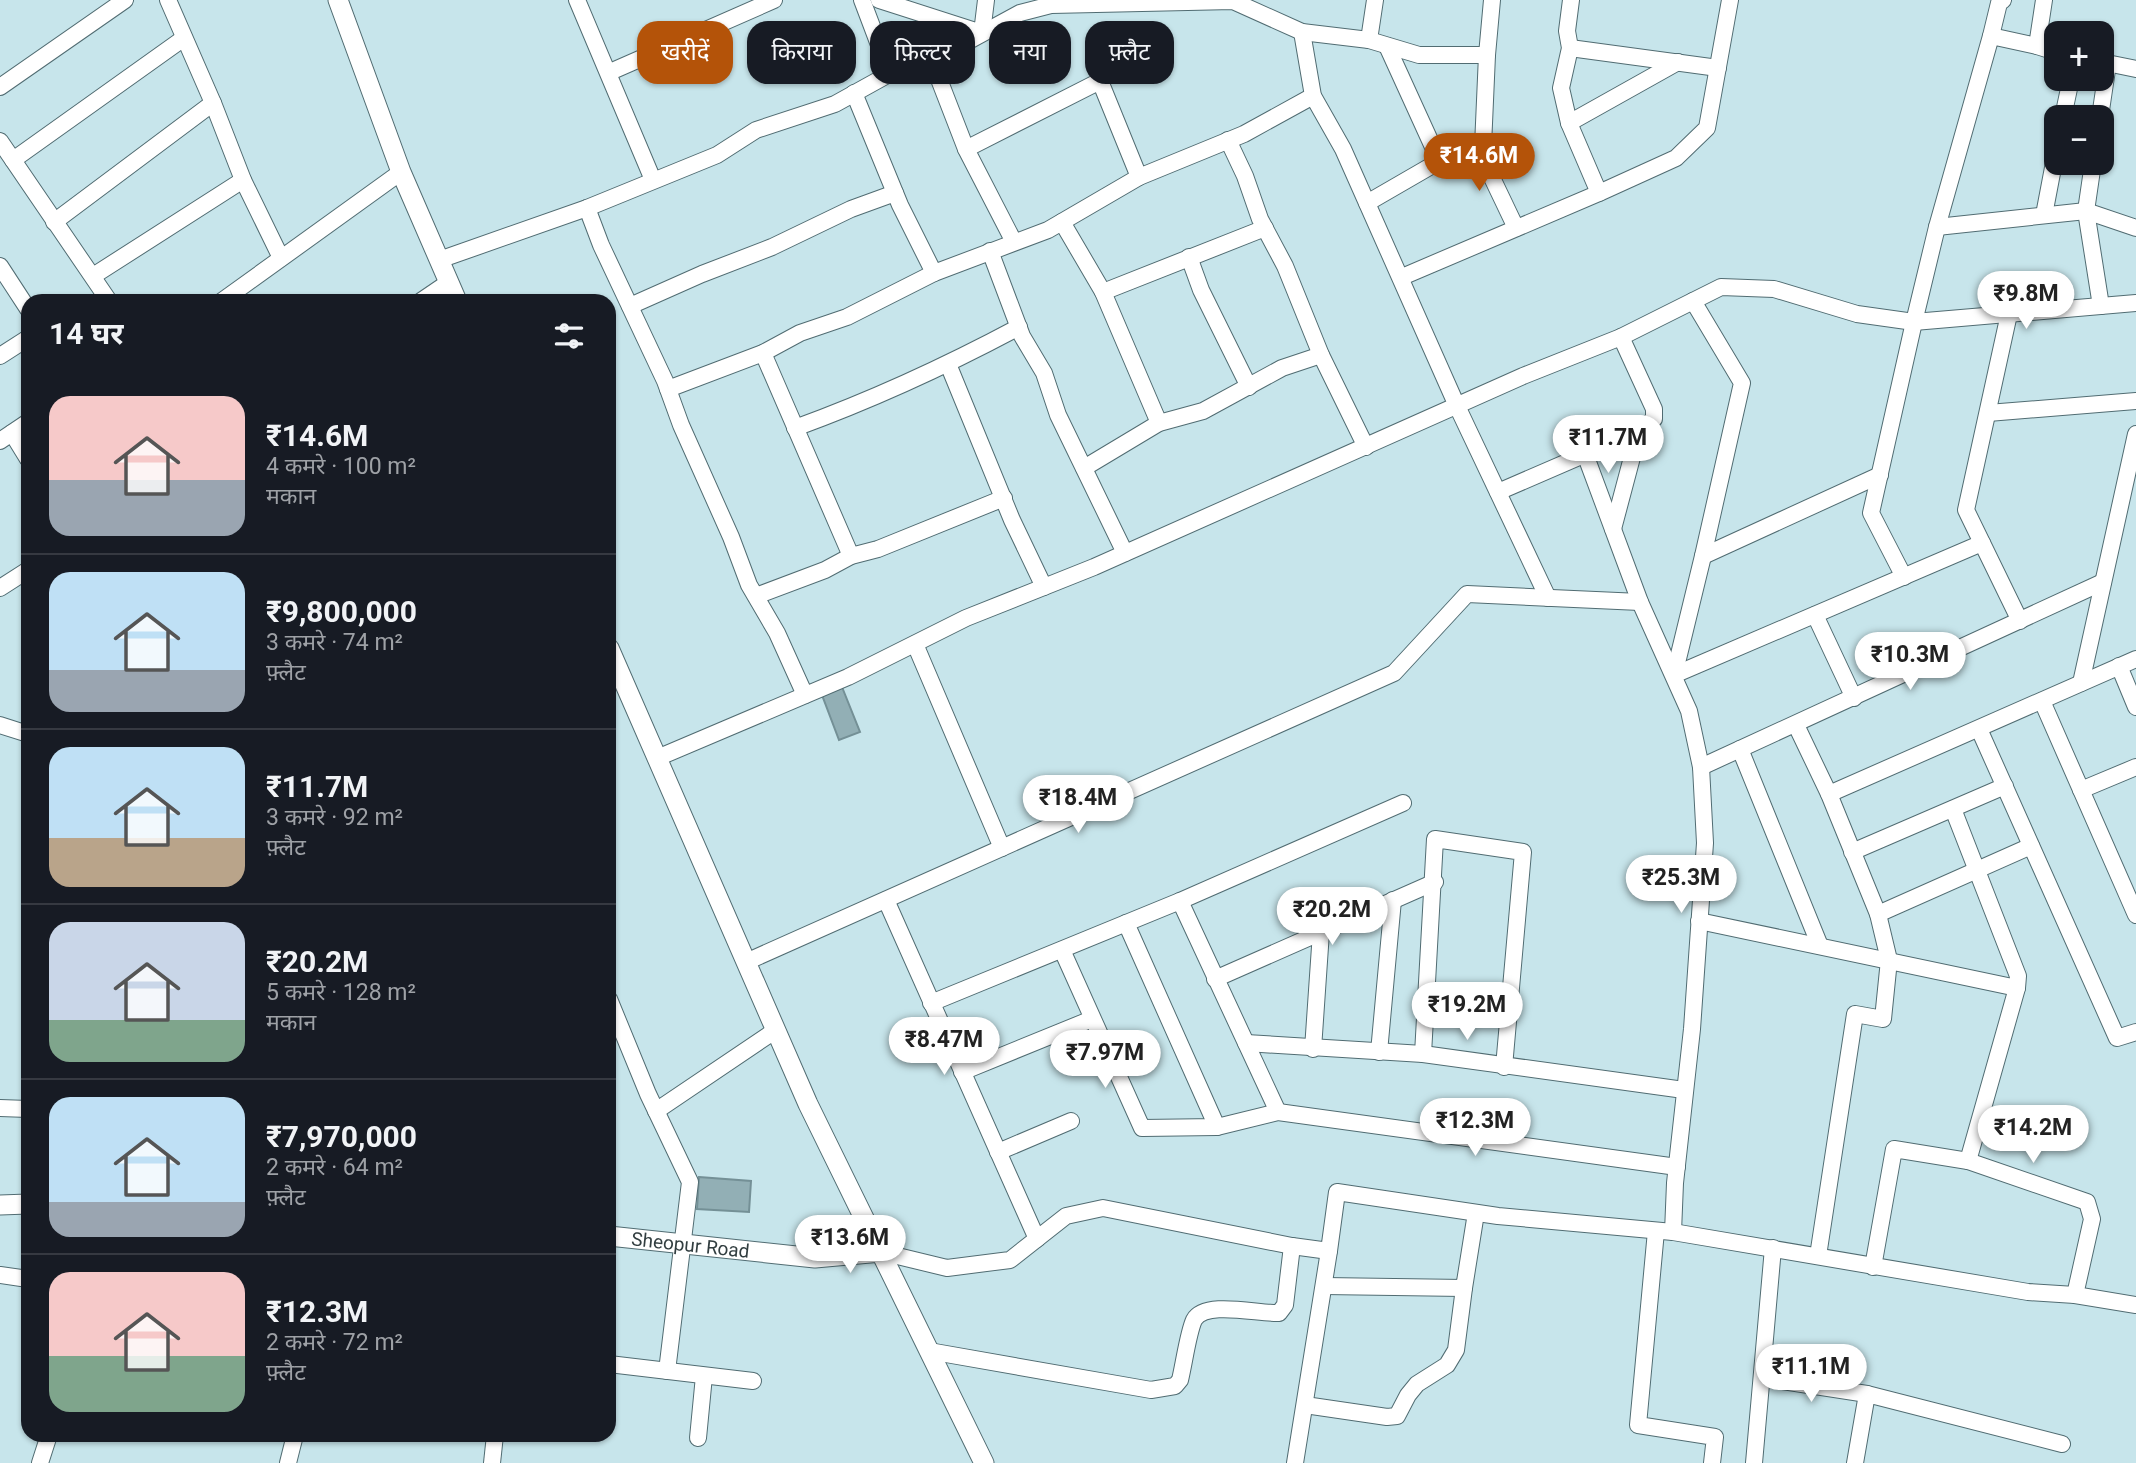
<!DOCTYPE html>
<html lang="hi">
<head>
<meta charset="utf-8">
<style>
  :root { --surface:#171b24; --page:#242831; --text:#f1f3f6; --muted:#9ea1a6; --line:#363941; --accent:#b45309 }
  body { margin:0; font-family:Roboto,"Noto Sans Devanagari",sans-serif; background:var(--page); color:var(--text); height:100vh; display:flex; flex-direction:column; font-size:26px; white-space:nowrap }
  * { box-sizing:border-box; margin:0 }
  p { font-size:23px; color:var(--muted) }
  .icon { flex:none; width:38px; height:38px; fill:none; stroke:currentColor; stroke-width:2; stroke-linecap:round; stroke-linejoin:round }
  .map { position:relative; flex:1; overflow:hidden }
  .details { position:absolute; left:21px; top:294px; width:595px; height:1148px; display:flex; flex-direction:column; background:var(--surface); border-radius:21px; box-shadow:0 2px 5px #0004 }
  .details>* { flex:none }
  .banner { position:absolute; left:637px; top:21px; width:665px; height:63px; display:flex; gap:14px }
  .tools { position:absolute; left:2044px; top:21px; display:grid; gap:14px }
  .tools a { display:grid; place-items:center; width:70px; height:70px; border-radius:14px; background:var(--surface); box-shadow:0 2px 5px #0004; font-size:35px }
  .price { position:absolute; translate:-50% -60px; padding:0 16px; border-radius:24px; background:#fff; color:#222; font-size:23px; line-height:46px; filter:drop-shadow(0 2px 4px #0008) }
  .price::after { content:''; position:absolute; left:50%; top:42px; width:21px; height:16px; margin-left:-10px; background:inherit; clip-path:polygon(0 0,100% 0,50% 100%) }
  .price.active { background:var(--accent); color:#fff }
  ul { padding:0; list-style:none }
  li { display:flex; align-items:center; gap:21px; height:175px; padding:0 28px }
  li+li { border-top:2px solid var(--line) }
  li span { display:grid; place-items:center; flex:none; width:196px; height:140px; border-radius:21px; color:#555 }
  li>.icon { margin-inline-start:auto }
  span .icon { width:84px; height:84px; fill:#fffc; stroke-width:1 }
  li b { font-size:30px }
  h2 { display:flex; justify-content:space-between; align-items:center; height:84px; padding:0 28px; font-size:30px }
  .tag { padding:0 24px; border-radius:21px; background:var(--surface); box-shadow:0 2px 5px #0004; font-size:24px; line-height:63px }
  .tag.active { background:var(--accent); color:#fff }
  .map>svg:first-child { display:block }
</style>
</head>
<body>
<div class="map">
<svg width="2136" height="1463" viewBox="0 0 2136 1463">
  <rect width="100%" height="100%" fill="#c7e5eb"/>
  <!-- building -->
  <g fill="#92afb5" stroke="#749096" stroke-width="2">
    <polygon points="842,687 860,732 839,740 822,695"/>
    <polygon points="699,1177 751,1181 749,1212 697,1209"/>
  </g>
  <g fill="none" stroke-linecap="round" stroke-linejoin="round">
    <!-- minor casing -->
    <g stroke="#516c72" stroke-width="18">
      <g id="minor">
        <polyline points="168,0 213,103 243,180 281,258"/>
        <polyline points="577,0 653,180"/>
        <polyline points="862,0 890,74"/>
        <polyline points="879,0 982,33 986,0"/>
        <polyline points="1492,0 1487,55 1483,146 1485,163 1516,228"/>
        <polyline points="1571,0 1567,31 1570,48 1561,88 1569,123 1599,193"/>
        <polyline points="1302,32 1313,96 1343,149 1457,406 1548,598"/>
        <polyline points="1991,36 1999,3 2003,0"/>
        <polyline points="1369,40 1375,0"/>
        <polyline points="2037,46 2056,52"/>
        <polyline points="1570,48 1718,68"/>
        <polyline points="930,56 966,149 1014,242"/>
        <polyline points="2102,62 2136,69"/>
        <polyline points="610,72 774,0"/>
        <polyline points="0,87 125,0"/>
        <polyline points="854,93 900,205 934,273"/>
        <polyline points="2063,117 2071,79"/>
        <polyline points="2100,117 2108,63"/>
        <polyline points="1569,123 1678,62"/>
        <polyline points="1228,140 1245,176 1260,219 1285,266 1321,355 1366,447"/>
        <polyline points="0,141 109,301"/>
        <polyline points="966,149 1100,81 1139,177"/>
        <polyline points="13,160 184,38"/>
        <polyline points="2093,163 2086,211 2101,306"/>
        <polyline points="1367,203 1431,166 1438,158 1387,46"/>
        <polyline points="587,208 601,245 665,381 681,425 731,537 749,585 777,633 805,695"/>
        <polyline points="2044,215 2056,152"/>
        <polyline points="54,222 213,103"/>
        <polyline points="1062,222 1103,292 1159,423"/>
        <polyline points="1937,227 2086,211 2136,228"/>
        <polyline points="990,251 1022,336 1044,373 1058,415 1125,553"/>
        <polyline points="1189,257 1201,290 1249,387"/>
        <polyline points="439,260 587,208 717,155 756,130 835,104 900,68 963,44 1020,13 1051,5 1233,1 1302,32 1369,40 1419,55 1487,55"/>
        <polyline points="0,266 28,309"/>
        <polyline points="93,276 243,180"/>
        <polyline points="1402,277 1599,193 1676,158 1707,128 1730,0"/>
        <polyline points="1103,292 1265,228"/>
        <polyline points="222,301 401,172"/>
        <polyline points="421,301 449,282"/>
        <polyline points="630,306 702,274 772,247 851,209 895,193"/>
        <polyline points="2009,314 1966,510 2020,621"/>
        <polyline points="763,353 851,556"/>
        <polyline points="0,356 28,338"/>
        <polyline points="948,364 1012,520 1044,587"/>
        <polyline points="668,389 763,353 800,333 847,317 934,273 1048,230 1139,177 1244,134 1313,96"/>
        <polyline points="1988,413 2136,401"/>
        <path d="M795 428C872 400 946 366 1019 327"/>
        <polyline points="12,433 28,459"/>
        <polyline points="0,441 28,422"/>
        <polyline points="1585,454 1640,602 1689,711 1701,767 1705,843 1692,1029 1675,1183 1673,1232"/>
        <polyline points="1084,468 1159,423 1203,411 1282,368 1321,355"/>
        <polyline points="1498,492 1639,431 1654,419 1654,409 1621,337"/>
        <polyline points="1613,529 1639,431"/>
        <polyline points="1703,556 1880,475"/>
        <polyline points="1904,577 1871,513 1914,322 1937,227 1991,36 2037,46 2044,0"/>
        <polyline points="0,588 28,570"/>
        <polyline points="756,596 825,570 851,556 878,549 1004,498"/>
        <polyline points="1815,615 1854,698"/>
        <polyline points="915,644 1002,848"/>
        <polyline points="2119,666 2136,707"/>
        <polyline points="1674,675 1703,556 1742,383 1693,301"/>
        <polyline points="1674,675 1982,543"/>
        <polyline points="2081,683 2136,434"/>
        <polyline points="2042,701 2136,915"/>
        <polyline points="0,725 28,734"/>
        <polyline points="1796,725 1829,794 1878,914 1889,960 1883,1019 1855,1014 1818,1256"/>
        <polyline points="1979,729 2117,1038 2136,1032"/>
        <polyline points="1740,749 1820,946"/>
        <polyline points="657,758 848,677 966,618 1094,567 1523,376 1621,337 1721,287 1774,289 1857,314 1914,322 2136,303"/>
        <polyline points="1701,767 2103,582"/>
        <polyline points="2081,790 2136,767"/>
        <polyline points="1829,794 2136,659"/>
        <polyline points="1953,809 2018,976 2017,988 1968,1161"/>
        <polyline points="1852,852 2005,786"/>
        <polyline points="886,900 1037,1239"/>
        <polyline points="1180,901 1278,1112"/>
        <polyline points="1878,914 2031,846"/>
        <polyline points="1699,921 2017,988"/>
        <polyline points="1126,923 1217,1127"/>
        <polyline points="1062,950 1142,1128 1217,1127 1278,1112 1677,1167"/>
        <polyline points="746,962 1394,673 1467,594 1640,602"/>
        <polyline points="1215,979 1435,882"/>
        <polyline points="609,999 648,1094 690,1182 667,1371"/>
        <polyline points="931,1003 1180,901 1403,803"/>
        <polyline points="1246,1043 1423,1054 1684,1090"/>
        <polyline points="1313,1049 1321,932"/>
        <polyline points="1379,1052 1393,900"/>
        <polyline points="1423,1054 1435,839 1523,852 1504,1067"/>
        <polyline points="962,1072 1092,1019"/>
        <polyline points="0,1108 28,1109"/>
        <polyline points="656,1111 776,1030"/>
        <polyline points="998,1152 1071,1121"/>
        <polyline points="1656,1231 1638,1425 1715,1437 1712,1463"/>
        <polyline points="881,1252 947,1268 1010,1260 1066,1216 1103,1208 1292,1246 1329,1251 1337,1192 1498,1216 1673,1232 2028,1292 2075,1295 2136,1305"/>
        <polyline points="1873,1267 1894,1149 1968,1161 2087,1202 2092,1219 2075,1295"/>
        <polyline points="0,1275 28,1279"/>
        <polyline points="1324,1286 1464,1288 1476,1213"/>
        <path d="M929 1351 1151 1390 1175 1386 1180 1380C1184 1364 1188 1333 1194 1320 1205 1300 1258 1314 1279 1313L1285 1305 1292 1246"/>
        <polyline points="609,1364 753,1381"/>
        <polyline points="1762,1378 1867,1394"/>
        <polyline points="1305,1405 1387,1417 1397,1416 1408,1395 1417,1384 1447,1365 1456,1350 1464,1288"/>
        <polyline points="698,1438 704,1376"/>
        <polyline points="40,1463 49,1435"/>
        <polyline points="288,1463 295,1435"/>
        <polyline points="492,1463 495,1435"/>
        <polyline points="1295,1463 1329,1251"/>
        <polyline points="1754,1463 1773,1248"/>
        <polyline points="1855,1463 1867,1394 2062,1444"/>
      </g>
    </g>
    <!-- tertiary casing -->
    <g stroke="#516c72" stroke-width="21">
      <g id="tertiary">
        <polyline points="338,0 401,172 457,301"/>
        <polyline points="609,648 808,1104 984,1463"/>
        <polyline points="0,1205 28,1204"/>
        <path id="s1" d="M609 1236 815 1258 881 1252"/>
      </g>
    </g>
    <!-- minor -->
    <use href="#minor" stroke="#fff" stroke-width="16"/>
    <!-- tertiary -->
    <use href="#tertiary" stroke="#fff" stroke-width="19"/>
  </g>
  <g text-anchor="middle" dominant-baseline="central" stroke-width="7" stroke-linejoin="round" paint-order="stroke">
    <!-- street labels -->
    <g font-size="19" fill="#323e40" stroke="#fff">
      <text stroke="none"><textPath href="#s1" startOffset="82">Sheopur Road</textPath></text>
    </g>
  </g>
</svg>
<div class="tools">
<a>+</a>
<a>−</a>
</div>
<b class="price active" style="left:1479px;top:193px">₹14.6M</b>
<b class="price" style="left:2026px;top:331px">₹9.8M</b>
<b class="price" style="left:1608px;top:475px">₹11.7M</b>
<b class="price" style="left:1910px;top:692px">₹10.3M</b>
<b class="price" style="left:1078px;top:835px">₹18.4M</b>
<b class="price" style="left:1681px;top:915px">₹25.3M</b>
<b class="price" style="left:1332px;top:947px">₹20.2M</b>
<b class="price" style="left:1467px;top:1042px">₹19.2M</b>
<b class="price" style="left:944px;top:1077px">₹8.47M</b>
<b class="price" style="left:1105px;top:1090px">₹7.97M</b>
<b class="price" style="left:1475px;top:1158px">₹12.3M</b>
<b class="price" style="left:2033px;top:1165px">₹14.2M</b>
<b class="price" style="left:850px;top:1275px">₹13.6M</b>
<b class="price" style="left:1811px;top:1404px">₹11.1M</b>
<div class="banner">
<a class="tag active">खरीदें</a>
<a class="tag">किराया</a>
<a class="tag">फ़िल्टर</a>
<a class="tag">नया</a>
<a class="tag">फ़्लैट</a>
</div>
<section class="details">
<h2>14 घर<svg class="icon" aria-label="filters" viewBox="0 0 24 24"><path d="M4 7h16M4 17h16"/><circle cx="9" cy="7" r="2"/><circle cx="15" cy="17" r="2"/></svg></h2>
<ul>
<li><span style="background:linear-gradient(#f6c9c9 60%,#9aa5b1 0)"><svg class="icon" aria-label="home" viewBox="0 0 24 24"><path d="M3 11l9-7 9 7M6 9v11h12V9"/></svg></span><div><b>₹14.6M</b><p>4 कमरे · 100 m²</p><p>मकान</p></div></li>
<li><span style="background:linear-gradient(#bfe0f5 70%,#9aa5b1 0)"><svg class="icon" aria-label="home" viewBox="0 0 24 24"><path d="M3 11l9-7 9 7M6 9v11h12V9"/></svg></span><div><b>₹9,800,000</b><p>3 कमरे · 74 m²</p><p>फ़्लैट</p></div></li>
<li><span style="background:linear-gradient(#bfe0f5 65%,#b9a48a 0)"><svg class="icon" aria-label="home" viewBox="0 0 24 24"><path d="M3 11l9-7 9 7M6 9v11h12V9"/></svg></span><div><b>₹11.7M</b><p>3 कमरे · 92 m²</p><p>फ़्लैट</p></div></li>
<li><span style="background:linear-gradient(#c9d6e8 70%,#7fa58c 0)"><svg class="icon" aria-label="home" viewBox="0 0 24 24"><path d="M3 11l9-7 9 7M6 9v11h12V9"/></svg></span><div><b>₹20.2M</b><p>5 कमरे · 128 m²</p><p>मकान</p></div></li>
<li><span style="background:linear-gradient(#bfe0f5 75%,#9aa5b1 0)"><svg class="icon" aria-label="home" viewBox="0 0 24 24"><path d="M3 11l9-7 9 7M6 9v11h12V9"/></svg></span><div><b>₹7,970,000</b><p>2 कमरे · 64 m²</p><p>फ़्लैट</p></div></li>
<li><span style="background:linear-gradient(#f6c9c9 60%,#7fa58c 0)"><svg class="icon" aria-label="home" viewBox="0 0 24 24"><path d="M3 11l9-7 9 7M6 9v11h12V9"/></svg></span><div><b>₹12.3M</b><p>2 कमरे · 72 m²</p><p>फ़्लैट</p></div></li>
</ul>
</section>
</div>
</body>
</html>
